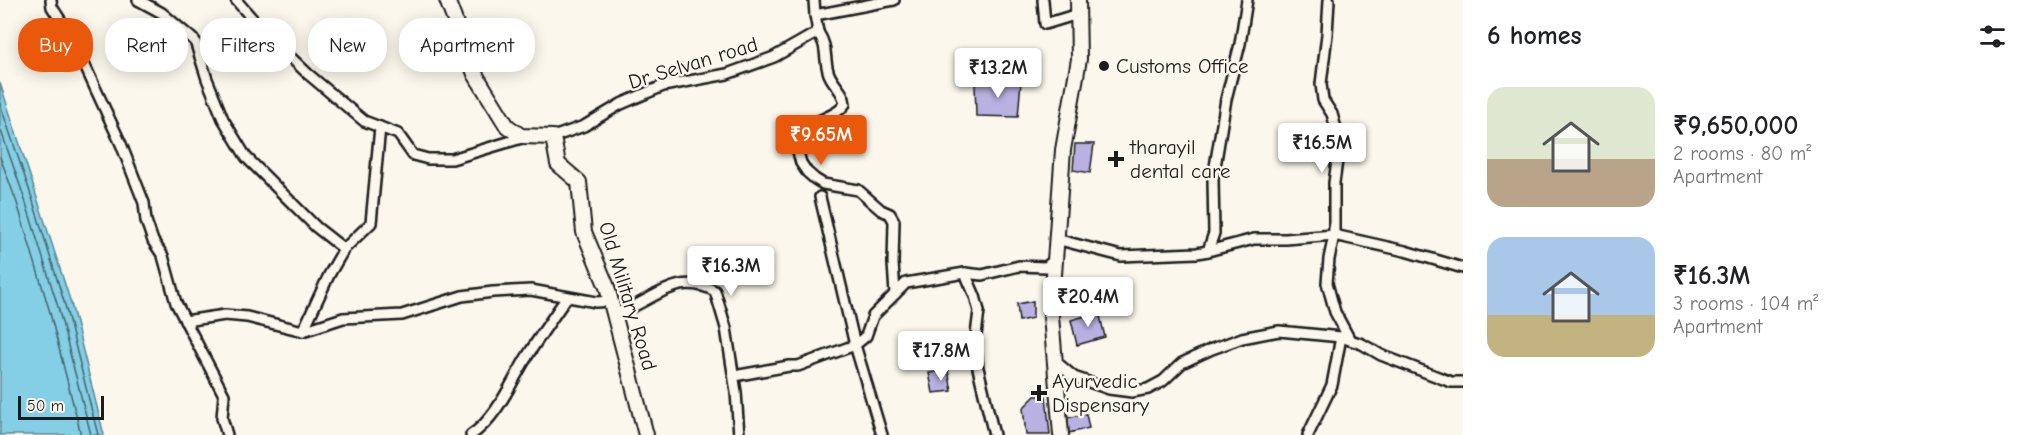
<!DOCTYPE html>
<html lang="en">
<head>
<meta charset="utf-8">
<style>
  :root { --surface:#fff; --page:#f2f2f2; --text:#202124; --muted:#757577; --accent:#ea580c }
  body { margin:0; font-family:"Comic Neue",sans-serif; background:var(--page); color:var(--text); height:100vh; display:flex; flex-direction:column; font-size:22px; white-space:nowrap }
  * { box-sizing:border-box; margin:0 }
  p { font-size:20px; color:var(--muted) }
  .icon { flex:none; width:33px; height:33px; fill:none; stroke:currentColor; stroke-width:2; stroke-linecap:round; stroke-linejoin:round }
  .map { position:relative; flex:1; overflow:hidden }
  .drawer { display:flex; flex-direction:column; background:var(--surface); width:570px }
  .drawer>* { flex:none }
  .banner { position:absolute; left:18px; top:18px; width:570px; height:54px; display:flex; gap:12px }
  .scale { position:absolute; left:18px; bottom:15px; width:86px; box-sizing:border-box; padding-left:6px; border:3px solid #1c1c1c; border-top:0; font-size:16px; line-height:21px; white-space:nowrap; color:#1c1c1c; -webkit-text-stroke:4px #fbf7ec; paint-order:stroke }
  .price { position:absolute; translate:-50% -51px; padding:0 14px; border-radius:6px; background:#fff; color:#222; font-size:20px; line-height:39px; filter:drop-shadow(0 2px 3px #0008) }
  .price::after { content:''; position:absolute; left:50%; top:36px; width:18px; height:14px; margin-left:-9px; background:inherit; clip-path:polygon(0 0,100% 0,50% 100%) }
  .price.current { background:var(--accent); color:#fff }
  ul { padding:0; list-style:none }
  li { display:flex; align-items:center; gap:18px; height:150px; padding:0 24px }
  li span { display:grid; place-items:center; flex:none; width:168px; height:120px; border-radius:18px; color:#555 }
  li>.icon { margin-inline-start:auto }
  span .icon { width:72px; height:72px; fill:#fffc; stroke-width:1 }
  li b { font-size:26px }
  h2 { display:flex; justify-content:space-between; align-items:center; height:72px; padding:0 24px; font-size:26px }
  .tag { padding:0 21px; border-radius:24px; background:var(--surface); box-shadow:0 3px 15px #0003; font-size:21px; line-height:54px }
  .tag.current { background:var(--accent); color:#fff }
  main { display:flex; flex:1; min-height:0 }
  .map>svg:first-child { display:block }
</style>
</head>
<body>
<main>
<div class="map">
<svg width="1463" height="435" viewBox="0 0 1463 435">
  <rect width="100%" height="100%" fill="#fbf7ec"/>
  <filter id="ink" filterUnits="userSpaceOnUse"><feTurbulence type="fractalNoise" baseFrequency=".0167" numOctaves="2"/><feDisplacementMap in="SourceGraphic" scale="12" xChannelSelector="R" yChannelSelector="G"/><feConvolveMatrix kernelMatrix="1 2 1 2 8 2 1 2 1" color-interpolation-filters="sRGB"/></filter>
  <g filter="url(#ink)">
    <!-- water -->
    <polygon fill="#84cfe5" stroke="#5a8795" stroke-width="1.5" points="0,83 71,303 104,435 0,435"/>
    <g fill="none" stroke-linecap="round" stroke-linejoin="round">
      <!-- shore -->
      <g stroke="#46646c" stroke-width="1.5">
        <polyline points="0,104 32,198 65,305 98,435"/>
        <polyline points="0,128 25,200 58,307 91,435"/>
        <polyline points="0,157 17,203 49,309 81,435"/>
      </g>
    </g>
    <!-- building -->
    <g fill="#b9b1e2" stroke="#1c1c1c" stroke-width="1.5">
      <polygon points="1010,81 1021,81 1018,117 976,116 975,83"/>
      <polygon points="1075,144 1094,144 1090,173 1073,170"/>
      <polygon points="1033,301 1033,318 1019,321 1017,304"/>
      <polygon points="1099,312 1105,337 1077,345 1071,320"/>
      <polygon points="948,370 952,391 933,393 929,373"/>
      <polygon points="1035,396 1046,396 1050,435 1026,435 1023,408"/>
      <polygon points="1086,414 1089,428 1069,433 1067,418"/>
    </g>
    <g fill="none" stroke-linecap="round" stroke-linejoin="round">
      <!-- street casing -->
      <g stroke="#1c1c1c" stroke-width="14">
        <g id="street">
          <polyline points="51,0 52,7 73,40 121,144 144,203 146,221 153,241 163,256 176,303 224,395 222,418 227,435"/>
          <polyline points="138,0 162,13 195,41 207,79 223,119 246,157 316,227 344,249"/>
          <polyline points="236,0 262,30 308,74 364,121 398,134 413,155 428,159 452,159 525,137"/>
          <polyline points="814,0 815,15"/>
          <polyline points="1043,0 1045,24 1078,14"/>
          <polyline points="1329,0 1327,34 1321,84 1323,100 1332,114 1337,132 1338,153 1334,183 1334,235 1329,259 1327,283 1335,312 1350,340"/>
          <path d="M818 32C829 49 823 58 829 74 834 86 844 91 845 104 833 121 809 117 795 141L801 163 807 172 815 179 823 184 858 190 881 210 890 214 894 221 893 263 895 294"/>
          <polyline points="553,137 584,126 621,104 663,86 727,74 774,57 818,32 815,15 894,0"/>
          <polyline points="820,197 855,345 882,435"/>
          <polyline points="1056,239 1121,256 1197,253 1208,251 1214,233 1213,179 1226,99 1240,44 1247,0"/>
          <polyline points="1208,251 1254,239 1286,239 1334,235 1405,251 1463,268"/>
          <polyline points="965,273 975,296 979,311 975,343 978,368 994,435"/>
          <path d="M615 314C652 303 675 270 715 291L726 328 736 392 739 435"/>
          <polyline points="185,321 225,315 247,317 303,331 329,275 344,249 371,223 380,127"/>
          <polyline points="303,331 343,318 402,315 462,296 493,292 531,290 596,302 611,301"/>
          <polyline points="1055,361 1074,377 1109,389 1132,392 1148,389 1163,381 1182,363 1212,349 1242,338 1279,331 1341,337 1362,344 1381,355 1451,382 1463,382"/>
          <polyline points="734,376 789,366 798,366 855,345 866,336 873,316 906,283 965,273 982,275 1019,266 1046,267 1053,261 1054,257"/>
          <path d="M471 435C498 417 511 382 528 355 540 336 554 316 567 297"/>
          <polyline points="1308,435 1332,385 1341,337"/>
        </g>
      </g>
      <!-- secondary casing -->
      <g stroke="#1c1c1c" stroke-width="18">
        <g id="secondary">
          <polyline points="447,0 475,74 507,126 521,136 553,137 558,164 579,182 584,232 607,287 646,435"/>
          <polyline points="1061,435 1051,316 1063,150 1079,59 1078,0"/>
        </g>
      </g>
      <!-- street -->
      <use href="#street" stroke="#fbf7ec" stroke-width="9"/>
      <!-- secondary -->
      <use href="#secondary" stroke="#fbf7ec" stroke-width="14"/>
    </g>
  </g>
  <!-- markers -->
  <g fill="#1c1c1c" stroke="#fbf7ec" stroke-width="2">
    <circle cx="1104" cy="66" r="6"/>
    <path d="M1113 150h6v6h6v6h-6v6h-6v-6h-6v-6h6z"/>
    <path d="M1036 384h6v6h6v6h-6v6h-6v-6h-6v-6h6z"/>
  </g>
  <g text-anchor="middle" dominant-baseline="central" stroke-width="5" stroke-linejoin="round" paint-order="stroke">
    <!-- street labels -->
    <g font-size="21" fill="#1c1c1c" stroke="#fbf7ec">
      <text transform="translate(693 63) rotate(-17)">Dr Selvan road</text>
      <text transform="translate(628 296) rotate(73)">Old Military Road</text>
    </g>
    <!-- poi labels -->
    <g font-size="21" fill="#1c1c1c" stroke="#fbf7ec" text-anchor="start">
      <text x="1116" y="66">Customs Office</text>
      <text x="1130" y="147">tharayil<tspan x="1130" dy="24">dental care</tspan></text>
      <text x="1052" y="381">Ayurvedic<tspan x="1052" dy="24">Dispensary</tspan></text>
    </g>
  </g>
</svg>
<div class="scale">50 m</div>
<b class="price" style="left:998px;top:99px">₹13.2M</b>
<b class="price current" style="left:821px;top:166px">₹9.65M</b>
<b class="price" style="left:1322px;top:174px">₹16.5M</b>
<b class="price" style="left:731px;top:297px">₹16.3M</b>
<b class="price" style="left:1088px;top:328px">₹20.4M</b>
<b class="price" style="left:941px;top:382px">₹17.8M</b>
<div class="banner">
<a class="tag current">Buy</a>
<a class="tag">Rent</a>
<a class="tag">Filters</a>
<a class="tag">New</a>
<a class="tag">Apartment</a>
</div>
</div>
<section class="drawer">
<h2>6 homes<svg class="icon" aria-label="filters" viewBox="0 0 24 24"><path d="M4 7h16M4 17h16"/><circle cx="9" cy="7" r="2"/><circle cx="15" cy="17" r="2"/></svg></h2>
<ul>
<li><span style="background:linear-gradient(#dfe7d0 60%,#b9a48a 0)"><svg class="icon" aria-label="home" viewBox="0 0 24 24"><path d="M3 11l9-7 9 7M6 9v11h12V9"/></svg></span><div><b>₹9,650,000</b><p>2 rooms · 80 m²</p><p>Apartment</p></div></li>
<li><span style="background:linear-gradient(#a9c7e8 65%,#c2b280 0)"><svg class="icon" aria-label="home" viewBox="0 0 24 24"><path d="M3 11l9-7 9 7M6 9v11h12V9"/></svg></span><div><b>₹16.3M</b><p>3 rooms · 104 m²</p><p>Apartment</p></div></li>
</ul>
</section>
</main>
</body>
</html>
